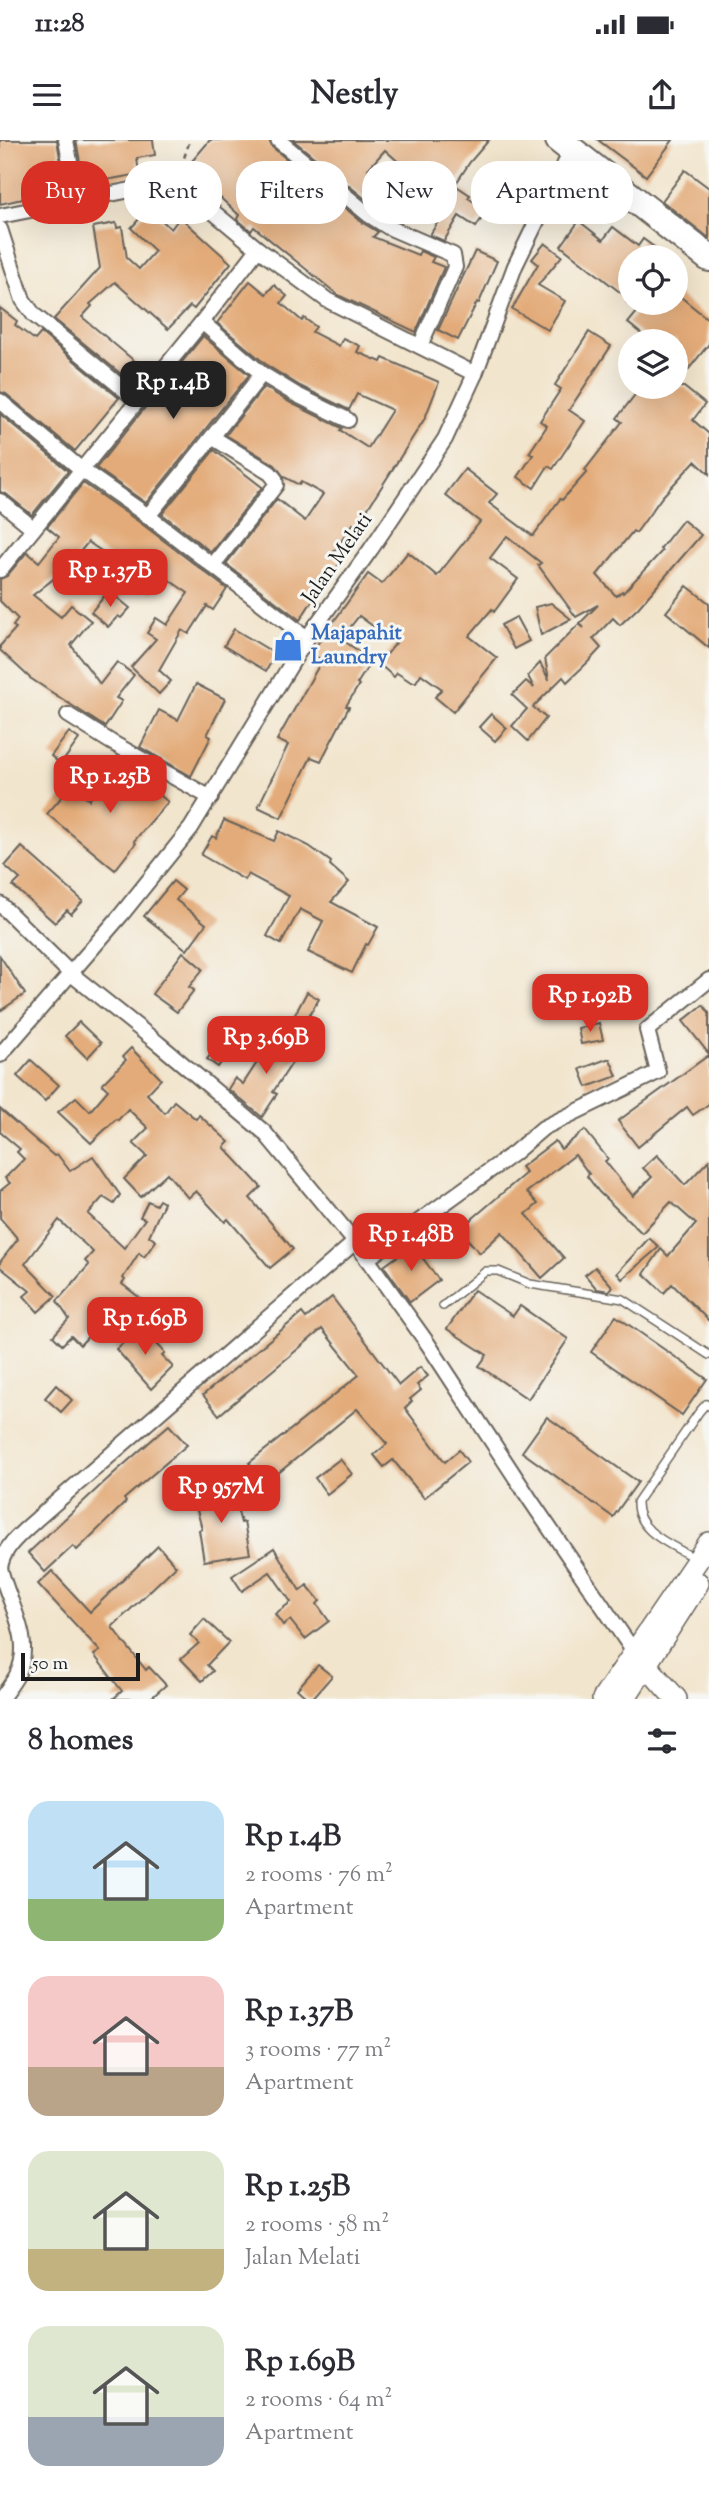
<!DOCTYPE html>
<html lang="en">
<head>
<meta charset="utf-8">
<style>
  :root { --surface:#fff; --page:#f7f7f7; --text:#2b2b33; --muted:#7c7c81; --accent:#d93025 }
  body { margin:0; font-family:"Sorts Mill Goudy",serif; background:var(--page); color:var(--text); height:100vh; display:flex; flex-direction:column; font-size:26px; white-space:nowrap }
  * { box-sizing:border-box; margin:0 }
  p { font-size:23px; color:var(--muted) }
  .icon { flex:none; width:38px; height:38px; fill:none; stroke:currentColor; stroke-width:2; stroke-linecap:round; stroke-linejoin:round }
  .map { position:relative; height:1559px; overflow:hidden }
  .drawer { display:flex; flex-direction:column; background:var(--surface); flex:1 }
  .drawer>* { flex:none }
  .hud { position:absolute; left:21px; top:21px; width:668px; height:63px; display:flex; gap:14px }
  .tools { position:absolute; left:618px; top:105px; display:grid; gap:14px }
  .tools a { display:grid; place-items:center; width:70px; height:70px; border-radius:50%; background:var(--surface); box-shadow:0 7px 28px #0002; font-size:35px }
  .scale { position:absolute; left:21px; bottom:18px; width:119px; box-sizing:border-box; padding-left:7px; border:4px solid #1c1c1c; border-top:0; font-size:19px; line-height:24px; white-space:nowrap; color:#1c1c1c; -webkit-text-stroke:5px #f6f6f2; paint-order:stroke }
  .price { position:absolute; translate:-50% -60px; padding:0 16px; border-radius:14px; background:var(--accent); color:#fff; font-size:23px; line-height:46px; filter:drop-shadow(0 2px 4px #0008) }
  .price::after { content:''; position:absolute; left:50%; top:42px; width:21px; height:16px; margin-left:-10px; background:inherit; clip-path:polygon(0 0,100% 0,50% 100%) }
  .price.selected { background:#222; color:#fff }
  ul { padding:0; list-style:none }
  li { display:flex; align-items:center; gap:21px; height:175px; padding:0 28px }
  li span { display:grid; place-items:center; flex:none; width:196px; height:140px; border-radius:21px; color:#555 }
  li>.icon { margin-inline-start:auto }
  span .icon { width:84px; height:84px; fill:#fffc; stroke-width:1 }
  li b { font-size:30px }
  h2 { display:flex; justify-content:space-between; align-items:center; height:84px; padding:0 28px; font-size:30px }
  .tag { padding:0 24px; border-radius:28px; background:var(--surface); box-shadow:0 7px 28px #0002; font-size:24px; line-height:63px }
  .tag.selected { background:var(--accent); color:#fff }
  .status { display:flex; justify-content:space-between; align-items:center; height:49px; padding:0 35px; background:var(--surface); direction:ltr }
  .status svg { height:19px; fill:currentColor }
  header { display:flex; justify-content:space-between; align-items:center; height:91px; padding:0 28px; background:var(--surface); font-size:32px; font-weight:700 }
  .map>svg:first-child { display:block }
</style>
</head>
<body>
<div class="status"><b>11:28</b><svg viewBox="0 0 49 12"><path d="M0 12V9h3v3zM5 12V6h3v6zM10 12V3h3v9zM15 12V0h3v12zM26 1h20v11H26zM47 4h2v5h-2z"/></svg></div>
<header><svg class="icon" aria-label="menu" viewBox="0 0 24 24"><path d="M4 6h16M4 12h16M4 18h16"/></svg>Nestly<svg class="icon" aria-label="share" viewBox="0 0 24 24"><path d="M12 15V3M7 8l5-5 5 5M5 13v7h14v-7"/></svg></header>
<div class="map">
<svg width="709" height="1559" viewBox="0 0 709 1559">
  <rect width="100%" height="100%" fill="#f6f6f2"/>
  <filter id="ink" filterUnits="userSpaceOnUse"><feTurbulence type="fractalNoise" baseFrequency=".0143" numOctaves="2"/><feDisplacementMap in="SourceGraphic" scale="14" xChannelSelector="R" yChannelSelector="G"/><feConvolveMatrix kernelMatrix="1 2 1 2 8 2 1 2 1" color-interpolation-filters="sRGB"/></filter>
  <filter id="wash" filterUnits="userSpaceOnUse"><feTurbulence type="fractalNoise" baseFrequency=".00686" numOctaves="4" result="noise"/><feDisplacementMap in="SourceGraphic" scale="28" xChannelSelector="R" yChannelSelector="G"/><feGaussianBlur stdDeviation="1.57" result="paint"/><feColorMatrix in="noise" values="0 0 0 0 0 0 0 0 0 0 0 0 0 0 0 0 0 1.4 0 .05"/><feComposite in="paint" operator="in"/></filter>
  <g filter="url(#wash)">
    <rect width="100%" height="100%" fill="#f2e5cd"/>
    <g id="blocks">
      <!-- building -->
      <g fill="#e3ab79">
        <polygon points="0,0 57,0 65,47 62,48 62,50 0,64"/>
        <polygon points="76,0 153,0 155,15 137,18 139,34 84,44"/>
        <polygon points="210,0 269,0 272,7 363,83 378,92 373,97 418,115 420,111 434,117 431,122 444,127 416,192 338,155 254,87 251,91 237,79 239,75 187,27"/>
        <polygon points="293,0 489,0 470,22 455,45 470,55 468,58 487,70 476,87 459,76 444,101 430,95 445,70 414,50 420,41 385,10 368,29 380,40 372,49 396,71 390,77 375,67"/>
        <polygon points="598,0 673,0 646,36"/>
        <polygon points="685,30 709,48 709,98 662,61"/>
        <polygon points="149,68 171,89 180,77 231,123 194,169 190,166 168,189 115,142 90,164 92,166 82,177 144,229 132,243 54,179 100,128 93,87 116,83 117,88 122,87 127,118 139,129 155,111 131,88"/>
        <polygon points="579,81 603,100 613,87 638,106 643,99 654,107 649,114 653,117 630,117 630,160 561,106"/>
        <polygon points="545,103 562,116 538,145 565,161 548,190 512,169 538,124 532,119"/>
        <polygon points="475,111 497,121 479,163 477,162 458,200 438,190"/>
        <polygon points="250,141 266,154 274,145 287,156 281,163 302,181 304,178 316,187 312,192 339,206 343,198 360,206 357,212 381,222 383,218 439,242 425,278 356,387 353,384 333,413 342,419 330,439 327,437 300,480 226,424 277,359 305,381 323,354 301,342 299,345 284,337 275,325 226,295 264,247 291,263 342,288 340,290 368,308 392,270 357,254 349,270 300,246 268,226 217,183"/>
        <polygon points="676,153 709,180 709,204 676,245 676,201 650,201 628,183 638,171 628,163 676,163"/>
        <polygon points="0,168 17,181 15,185 35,200 41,193 119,258 75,311 6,254 0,252"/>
        <polygon points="589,192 611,206 569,270 585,281 553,329 548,326 534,348 518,337 533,315 529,313 547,286 540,281 561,249 555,245"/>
        <polygon points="203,196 249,235 146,363 96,328"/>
        <polygon points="641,247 684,247 705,264 693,280 709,294 709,334 695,321 662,357 636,393 633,391 597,435 616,456 622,451 623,453 662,411 660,409 683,380 701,395 638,468 620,485 613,478 593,499 601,508 588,522 567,542 563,537 533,567 546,578 528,601 512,586 527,569 512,555 526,541 534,548 528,536 540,523 549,540 545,518 579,484 584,488 580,483 598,465 576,477 538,425 541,423 507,396 490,418 518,439 494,472 492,469 469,496 497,518 453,572 435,557 442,549 421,534 416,542 411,542 397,533 394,537 379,524 396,503 359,476 341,499 372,520 357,544 359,545 346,566 349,567 321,621 311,617 281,678 258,667 288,605 277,600 322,520 311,513 368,434 382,444 408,412 437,436 480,382 445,355 465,329 497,354 489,363 533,396 560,359 562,360 587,332 585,330 622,282 617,278"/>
        <polygon points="0,274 68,331 32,375 6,354 0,352"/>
        <polygon points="214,310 262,347 211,412 162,374"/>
        <polygon points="83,343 142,384 227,449 213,470 207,466 189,494 182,490 159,530 171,541 159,554 131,527 156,499 147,493 156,478 167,485 188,453 163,436 151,453 128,436 118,450 102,438 116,421 88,402 66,429 33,455 61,477 71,465 91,481 71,505 100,544 117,522 134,535 116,558 122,561 105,587 30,538 0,510 0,506 16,488 13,486 18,479 0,461 0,439 7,436 27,412 39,422 59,397 47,387"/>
        <polygon points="687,446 709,463 709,508 666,472"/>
        <polygon points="109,451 130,468 121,478 118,476 108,487 91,472"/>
        <polygon points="551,463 571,479 541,495 535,467"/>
        <polygon points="516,477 529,501 514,509 501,485"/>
        <polygon points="234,489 276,514 266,531 224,506"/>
        <polygon points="196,544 225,559 207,595 211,597 191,636 140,607 159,570 178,580"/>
        <polygon points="491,574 507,588 495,601 479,587"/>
        <polygon points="69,592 79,599 61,624 51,616"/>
        <polygon points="122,622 168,662 134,701 136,703 115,730 47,674 72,645 89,660"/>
        <polygon points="224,680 274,701 279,691 309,706 331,722 330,725 349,742 331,762 378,787 368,805 366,804 352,833 308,812 323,781 300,769 281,804 267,796 289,756 248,734 245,740 201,715 212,696 216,698"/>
        <polygon points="22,707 83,761 71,774 67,770 55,783 13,746 20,739 5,726"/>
        <polygon points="173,741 184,750 176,760 206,784 187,810 144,776"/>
        <polygon points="183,812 203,829 189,847 194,850 177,872 152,854"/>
        <polygon points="0,816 25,854 0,871"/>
        <polygon points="307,852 319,859 302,887 292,880"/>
        <polygon points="703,865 709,873 709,914 683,881"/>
        <polygon points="79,882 101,903 87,918 65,896"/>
        <polygon points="599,883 603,900 581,904 578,888"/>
        <polygon points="235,885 242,891 218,927 207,919"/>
        <polygon points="273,898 288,907 293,900 303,906 273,952 277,954 262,977 228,949 235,938 243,944"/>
        <polygon points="131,908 161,939 147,954 165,973 174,961 196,979 199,975 229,1002 224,1007 261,1047 250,1058 293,1109 270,1128 228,1079 225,1082 196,1051 188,1058 167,1033 141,1057 124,1039 147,1016 133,1003 148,988 128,969 118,980 116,979 91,1003 58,972 76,957 90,971 108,950 102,944 126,920 123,916"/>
        <polygon points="709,915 709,964 693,975 687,967 638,1007 618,981"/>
        <polygon points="607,919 610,919 617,936 587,947 580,929"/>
        <polygon points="31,920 59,945 45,961 17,936"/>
        <polygon points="0,969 54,1016 57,1014 70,1031 93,1016 120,1055 114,1064 103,1057 88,1074 124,1108 145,1079 140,1077 148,1061 156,1065 159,1060 164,1063 149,1096 156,1101 144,1117 139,1113 123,1138 125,1140 122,1144 149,1165 139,1178 125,1166 110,1184 105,1179 80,1205 71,1196 62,1205 53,1196 69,1179 57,1161 89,1125 85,1121 93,1112 59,1080 25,1124 56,1156 38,1172 24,1156 30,1151 0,1127 0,1122 18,1099 0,1078 0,1051 10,1043 5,1038 24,1019 17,1012 20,1009 0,992"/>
        <polygon points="585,990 608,1019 605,1021 633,1056 652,1037 643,1028 657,1015 685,1045 709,1020 709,1181 672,1144 664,1153 644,1134 661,1109 668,1116 696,1084 671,1062 642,1093 599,1052 587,1036 589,1034 575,1015 527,1052 538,1064 526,1074 564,1118 542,1138 502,1092 480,1113 459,1090 526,1033 521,1027 555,1001 561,1009"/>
        <polygon points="649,1098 659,1107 622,1139 617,1133"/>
        <polygon points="413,1105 439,1140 410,1162 384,1126"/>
        <polygon points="595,1127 613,1147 609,1151 597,1149 585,1135"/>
        <polygon points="474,1150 513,1176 520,1166 568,1199 528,1259 479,1226 487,1215 447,1189"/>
        <polygon points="332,1157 399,1245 420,1227 428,1236 417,1245 421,1250 410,1259 412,1261 405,1268 445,1322 459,1310 468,1322 424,1358 393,1320 384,1327 374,1315 387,1304 357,1269 266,1343 249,1323 359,1235 322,1189 219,1275 203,1255 302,1173 306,1178"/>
        <polygon points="616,1176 707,1239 682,1275 591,1212"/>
        <polygon points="142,1187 165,1213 162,1216 173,1227 151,1249 116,1209"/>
        <polygon points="56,1245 72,1260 61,1272 45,1258"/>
        <polygon points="547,1277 638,1342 613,1377 522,1312"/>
        <polygon points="169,1285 187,1305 124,1359 126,1362 77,1410 73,1406 45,1432 28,1413 113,1334"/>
        <polygon points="340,1319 352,1334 327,1354 315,1338"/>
        <polygon points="231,1345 241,1383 244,1382 250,1414 204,1421 199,1390 202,1389 193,1355"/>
        <polygon points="158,1406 176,1426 112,1487 146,1530 149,1527 166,1545 150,1559 113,1559 122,1551 94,1515 100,1511 38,1444 52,1431 90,1472"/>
        <polygon points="274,1408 300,1451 307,1445 320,1461 317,1464 329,1481 305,1499 290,1480 283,1485 275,1474 291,1462 270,1432 242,1451 232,1436"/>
        <polygon points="204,1479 229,1502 207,1525 213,1531 202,1541 181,1519 199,1503 190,1495"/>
        <polygon points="318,1525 332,1536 312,1559 308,1559 297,1549"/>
      </g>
    </g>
  </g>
  <g filter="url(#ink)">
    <use href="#blocks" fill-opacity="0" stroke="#67625a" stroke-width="2"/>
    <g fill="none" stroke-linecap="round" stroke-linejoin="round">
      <!-- lane casing -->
      <g stroke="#67625a" stroke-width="10">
        <g id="lane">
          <polyline points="443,1166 486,1131 498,1131 530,1144 623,1159 709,1215"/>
          <path d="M694 1418C671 1404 636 1392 637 1362L699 1272 706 1264 709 1266"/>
        </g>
      </g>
      <!-- street casing -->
      <g stroke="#67625a" stroke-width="18">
        <g id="street">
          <polyline points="66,0 77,59"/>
          <polyline points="278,0 369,75 388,87 453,115 455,127 420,206"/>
          <polyline points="0,76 176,41 258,109 327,160 475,234"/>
          <polyline points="0,89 23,160 34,175 138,261"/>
          <polyline points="202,182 262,234"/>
          <polyline points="0,261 82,330 148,376 307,498"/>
          <polyline points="212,297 262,234 295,254 348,280"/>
          <polyline points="0,361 33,388"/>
          <polyline points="148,376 212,297 270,333 275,339 276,345 213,425"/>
          <polyline points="0,430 202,182 258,109"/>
          <polyline points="68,575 111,602 211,658"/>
          <polyline points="0,764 70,833 159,904 264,992 355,1102 428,1204 531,1361 634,1512"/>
          <polyline points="0,915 121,775 191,688 307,498 371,409 445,299 475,234 515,126 573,7"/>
          <polyline points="367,1119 514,1013 543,988 658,932 647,890 709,840"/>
          <path d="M0 1428C3 1406 23 1392 38 1378L355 1102"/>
          <path d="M0 1428C8 1464 35 1499 17 1535 12 1544 6 1551 1 1559"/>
        </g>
      </g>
      <!-- secondary casing -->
      <g stroke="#67625a" stroke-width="24">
        <g id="secondary">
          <polyline points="638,1516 676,1559"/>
          <polyline points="603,1559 709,1403"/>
          <polyline points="624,1559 698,1443"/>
        </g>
      </g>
      <!-- highway casing -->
      <g stroke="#67625a" stroke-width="30">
        <polyline id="highway" points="559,0 709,118"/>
      </g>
      <!-- path -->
      <polyline stroke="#67625a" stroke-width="2.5" stroke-dasharray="5 5" stroke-linecap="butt" points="181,27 190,0"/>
      <!-- lane -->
      <use href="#lane" stroke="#fff" stroke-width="7"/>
      <!-- street -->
      <use href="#street" stroke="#fff" stroke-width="14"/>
      <!-- secondary -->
      <use href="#secondary" stroke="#fff" stroke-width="21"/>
      <!-- highway -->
      <use href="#highway" stroke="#fff" stroke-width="26"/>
    </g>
  </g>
  <!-- icons -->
  <defs>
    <g id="shop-bare" transform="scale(2.415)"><path d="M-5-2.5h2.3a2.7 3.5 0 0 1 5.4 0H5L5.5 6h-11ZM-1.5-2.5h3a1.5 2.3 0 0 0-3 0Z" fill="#3f7fe0" stroke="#f6f6f2" stroke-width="2.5" paint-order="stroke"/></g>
  </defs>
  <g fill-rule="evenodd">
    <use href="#shop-bare" x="288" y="506"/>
  </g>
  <g text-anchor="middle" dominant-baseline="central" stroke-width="6" stroke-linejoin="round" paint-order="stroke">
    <!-- street labels -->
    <g font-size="21" fill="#1c1c1c" stroke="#f6f6f2">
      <text transform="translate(338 419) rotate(-55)">Jalan Melati</text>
    </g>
    <!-- shop labels -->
    <g font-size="21" font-weight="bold" fill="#366cbe" stroke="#f6f6f2" text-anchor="start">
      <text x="311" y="494">Majapahit<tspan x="311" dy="24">Laundry</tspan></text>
    </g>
  </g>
</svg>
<div class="tools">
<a><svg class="icon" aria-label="locate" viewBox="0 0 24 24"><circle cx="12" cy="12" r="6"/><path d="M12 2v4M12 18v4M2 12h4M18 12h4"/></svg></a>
<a><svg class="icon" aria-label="layers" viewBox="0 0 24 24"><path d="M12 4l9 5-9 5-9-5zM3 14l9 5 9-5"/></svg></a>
</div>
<div class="scale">50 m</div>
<b class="price selected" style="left:173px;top:281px">Rp 1.4B</b>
<b class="price" style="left:110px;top:469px">Rp 1.37B</b>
<b class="price" style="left:110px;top:675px">Rp 1.25B</b>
<b class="price" style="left:590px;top:894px">Rp 1.92B</b>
<b class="price" style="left:266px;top:936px">Rp 3.69B</b>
<b class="price" style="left:411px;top:1133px">Rp 1.48B</b>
<b class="price" style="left:145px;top:1217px">Rp 1.69B</b>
<b class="price" style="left:221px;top:1385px">Rp 957M</b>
<div class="hud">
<a class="tag selected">Buy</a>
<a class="tag">Rent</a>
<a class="tag">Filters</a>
<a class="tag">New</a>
<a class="tag">Apartment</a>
</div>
</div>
<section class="drawer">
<h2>8 homes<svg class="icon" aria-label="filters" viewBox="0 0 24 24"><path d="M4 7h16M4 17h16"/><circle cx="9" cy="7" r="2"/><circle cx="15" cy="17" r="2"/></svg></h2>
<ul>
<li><span style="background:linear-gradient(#bfe0f5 70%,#8fb573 0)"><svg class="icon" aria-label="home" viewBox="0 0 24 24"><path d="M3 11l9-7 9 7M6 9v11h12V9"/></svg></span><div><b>Rp 1.4B</b><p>2 rooms · 76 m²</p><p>Apartment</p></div></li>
<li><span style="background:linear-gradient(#f6c9c9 65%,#b9a48a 0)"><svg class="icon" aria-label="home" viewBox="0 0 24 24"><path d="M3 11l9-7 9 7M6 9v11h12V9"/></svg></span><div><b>Rp 1.37B</b><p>3 rooms · 77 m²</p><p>Apartment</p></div></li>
<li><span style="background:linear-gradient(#dfe7d0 70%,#c2b280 0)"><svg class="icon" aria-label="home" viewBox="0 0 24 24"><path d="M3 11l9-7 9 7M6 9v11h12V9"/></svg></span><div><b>Rp 1.25B</b><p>2 rooms · 58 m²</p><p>Jalan Melati</p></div></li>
<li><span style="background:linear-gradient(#dfe7d0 65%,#9aa5b1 0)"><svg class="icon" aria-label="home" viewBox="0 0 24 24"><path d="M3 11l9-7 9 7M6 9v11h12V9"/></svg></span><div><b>Rp 1.69B</b><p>2 rooms · 64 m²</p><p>Apartment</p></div></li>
</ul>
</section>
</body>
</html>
